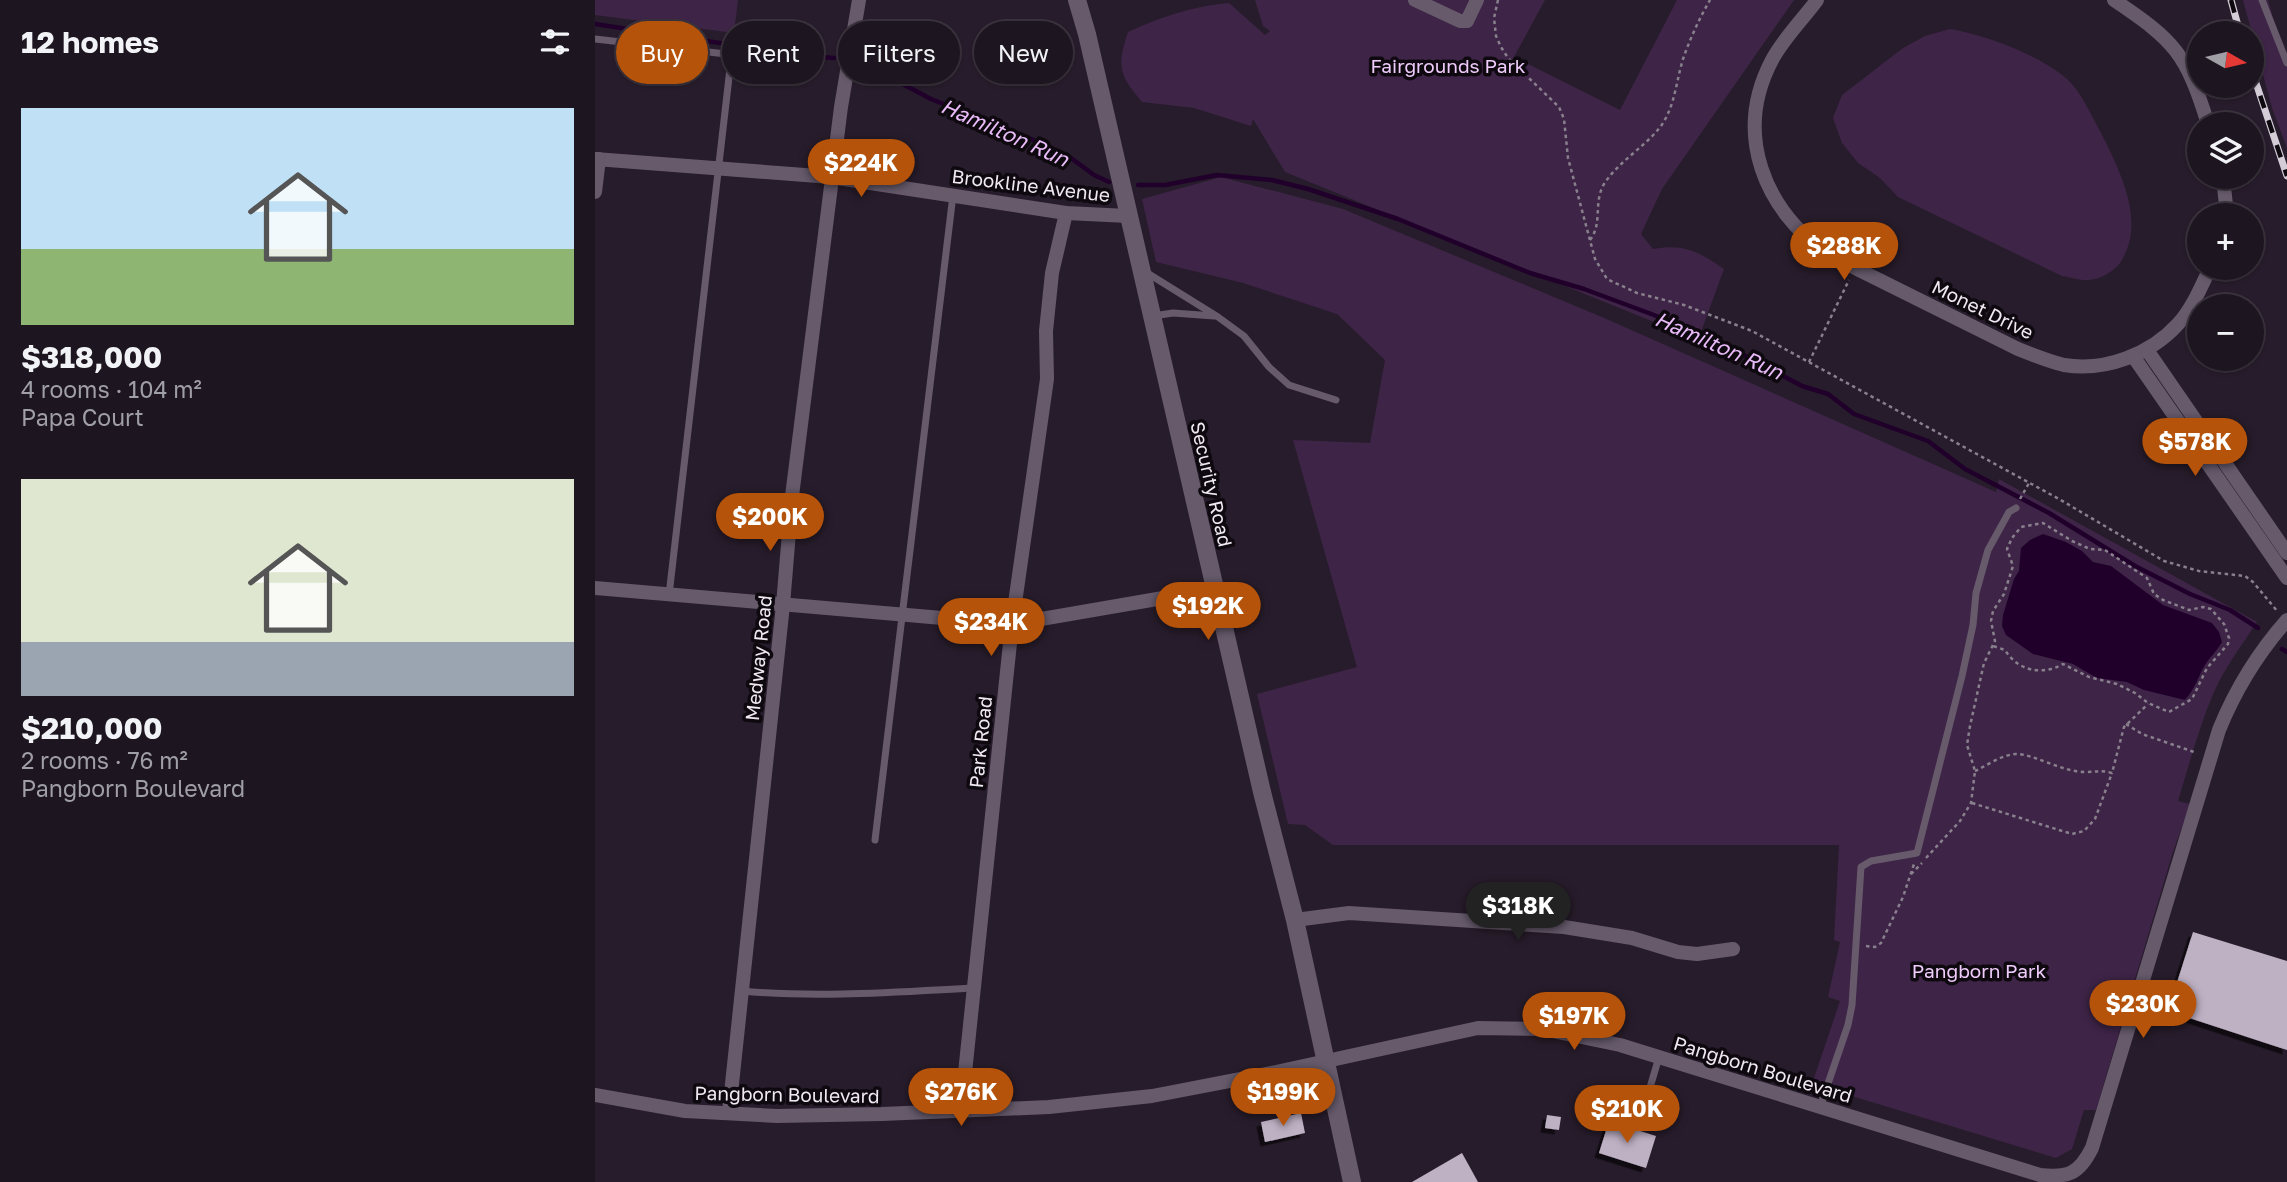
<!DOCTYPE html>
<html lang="en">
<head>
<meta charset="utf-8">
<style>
  :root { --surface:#1d1520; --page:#2a222d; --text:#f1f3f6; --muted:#a09fa5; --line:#3b343e; --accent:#b45309 }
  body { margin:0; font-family:"Golos Text",sans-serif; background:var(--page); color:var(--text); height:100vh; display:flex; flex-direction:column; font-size:26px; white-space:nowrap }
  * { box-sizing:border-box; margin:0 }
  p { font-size:23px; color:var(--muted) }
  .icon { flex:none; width:38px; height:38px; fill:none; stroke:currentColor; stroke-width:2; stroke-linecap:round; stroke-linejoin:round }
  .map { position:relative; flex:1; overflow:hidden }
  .sheet { display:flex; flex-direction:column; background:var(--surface); width:595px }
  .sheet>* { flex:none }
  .hud { position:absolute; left:21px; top:21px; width:665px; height:63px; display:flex; gap:14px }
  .needle { width:46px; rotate:98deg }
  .buttons { position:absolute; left:1592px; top:21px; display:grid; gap:14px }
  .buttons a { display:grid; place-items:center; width:77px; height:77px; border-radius:50%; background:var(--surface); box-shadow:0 2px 5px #0004,0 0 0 2px var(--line); font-size:35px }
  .price { position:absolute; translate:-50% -60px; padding:0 16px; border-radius:24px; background:var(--accent); color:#fff; font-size:23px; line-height:46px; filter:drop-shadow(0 2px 4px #0008) }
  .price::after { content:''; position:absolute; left:50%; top:42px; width:21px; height:16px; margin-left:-10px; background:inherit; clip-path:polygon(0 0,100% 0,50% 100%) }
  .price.active { background:#222; color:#fff }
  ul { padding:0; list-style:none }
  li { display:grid; align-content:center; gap:14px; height:371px; padding:0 21px }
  li span { display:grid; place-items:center; height:217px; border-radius:0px; color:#555 }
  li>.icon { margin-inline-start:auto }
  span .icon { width:126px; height:126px; fill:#fffc; stroke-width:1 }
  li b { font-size:30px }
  h2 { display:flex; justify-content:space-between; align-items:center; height:84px; padding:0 21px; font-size:30px }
  .chip { padding:0 24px; border-radius:32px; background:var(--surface); box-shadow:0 2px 5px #0004,0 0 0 2px var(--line); font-size:24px; line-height:63px }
  .chip.active { background:var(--accent); color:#fff }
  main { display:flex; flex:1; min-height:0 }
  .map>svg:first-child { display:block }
</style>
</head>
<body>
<main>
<section class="sheet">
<h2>12 homes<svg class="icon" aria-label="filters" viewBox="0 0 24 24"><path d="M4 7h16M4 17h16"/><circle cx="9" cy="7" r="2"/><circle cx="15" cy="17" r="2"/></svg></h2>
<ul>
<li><span style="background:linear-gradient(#bfe0f5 65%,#8fb573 0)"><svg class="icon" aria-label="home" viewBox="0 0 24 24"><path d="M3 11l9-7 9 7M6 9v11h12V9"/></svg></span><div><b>$318,000</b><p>4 rooms · 104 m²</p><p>Papa Court</p></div></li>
<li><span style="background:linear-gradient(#dfe7d0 75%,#9aa5b1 0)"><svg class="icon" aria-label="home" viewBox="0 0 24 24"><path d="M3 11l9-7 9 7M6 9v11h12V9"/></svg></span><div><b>$210,000</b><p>2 rooms · 76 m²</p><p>Pangborn Boulevard</p></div></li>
</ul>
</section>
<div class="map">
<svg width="1692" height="1182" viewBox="0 0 1692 1182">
  <defs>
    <filter id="shadow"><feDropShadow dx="-4.5" dy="4.5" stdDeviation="0" flood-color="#0009"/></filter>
  </defs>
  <rect width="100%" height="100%" fill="#271c2b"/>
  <!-- green -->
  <g fill="#3e2447">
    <polygon points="0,0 143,0 139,33 0,15"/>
    <path d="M660 0H950L919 57 1025 110 1082 0H1199L1067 189 1046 234 1058 249C1089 243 1104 252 1129 269L1103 340 690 172 658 119 656 126 599 108 547 102C523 74 522 66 533 32 566 17 598 6 634 3L670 35 675 31 668 26Z"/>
    <polygon points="1648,0 1673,0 1692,66 1692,148 1677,108"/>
    <path d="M1355 29C1391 35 1444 55 1472 79 1487 93 1496 115 1506 133 1525 171 1552 223 1525 263 1518 272 1506 279 1494 280 1486 281 1475 277 1467 276L1303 197 1285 178 1263 163 1247 143 1238 118 1247 95 1308 48 1330 36Z"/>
    <path d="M626 177 748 209 1007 317 1401 492 1404 479 1662 622C1647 645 1630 667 1619 692 1604 727 1594 765 1583 801L1595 804 1577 855 1501 1110H1489L1477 1149 1461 1158 1217 1084 1245 1001 1233 997 1245 942 1239 940 1244 845H738L710 825 693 824 662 694 762 667 698 440 775 443 790 360 742 314 648 283 561 262 547 199Z"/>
  </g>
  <!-- water -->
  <path fill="#20002b" d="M1448 534 1471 542 1487 551 1498 562 1516 566 1568 605 1617 623 1624 632 1627 642C1622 651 1615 657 1610 665 1603 677 1600 689 1590 700L1549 690 1532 682 1502 678 1478 664 1438 654 1411 635 1407 626 1408 615 1419 579 1424 571 1426 548 1435 540Z"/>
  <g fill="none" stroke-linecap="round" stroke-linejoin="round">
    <!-- stream -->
    <g stroke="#20002b" stroke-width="4.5">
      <polyline points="0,24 210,56 239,58"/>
      <polyline points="268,63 336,99 446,143 476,158 499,175 514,182"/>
      <polyline points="543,185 570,185 622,175 677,180 713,189 803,219 935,273 989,289 1059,315 1141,351 1207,386 1233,394 1259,414 1333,441 1370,469 1454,513 1540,566 1595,594 1635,610 1663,628"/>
      <polyline points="1687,649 1692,652"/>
    </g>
  </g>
  <!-- building -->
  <g fill="#bfb1c4" filter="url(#shadow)">
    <polygon points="1598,932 1692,961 1692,1050 1573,1011"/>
    <polygon points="706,1113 710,1133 670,1142 666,1122"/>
    <polygon points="952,1115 966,1117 964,1130 950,1128"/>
    <polygon points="1014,1121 1061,1136 1051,1168 1004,1153"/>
    <polygon points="867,1153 883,1182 817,1182"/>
  </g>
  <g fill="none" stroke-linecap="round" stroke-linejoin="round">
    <!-- path -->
    <g stroke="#89808d" stroke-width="2.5" stroke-dasharray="3.5 3.5" stroke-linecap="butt">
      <polyline points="903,0 899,18 901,36 906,47 913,58 964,107 969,119 973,158 1000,259 1012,279 1042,293 1089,305 1157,331 1464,499 1569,561 1604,571 1650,576 1658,582 1683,612"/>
      <path d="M995 240C1008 223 998 203 1009 184 1024 161 1050 147 1066 126 1080 106 1081 82 1088 59 1095 39 1104 19 1115 0"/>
      <polyline points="1214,362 1254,280"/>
      <polyline points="1425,499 1434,483"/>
      <polyline points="1531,724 1547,734 1602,753"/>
      <path d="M1380 771C1393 765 1406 755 1421 754 1439 754 1467 772 1490 772 1500 772 1507 770 1517 773L1529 727 1553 704"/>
      <polyline points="1377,803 1477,834 1489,831 1500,819 1517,773"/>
      <path d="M1331 858 1365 821 1376 803 1380 771 1372 745 1375 726 1389 663 1400 641 1396 621 1398 611 1409 594 1418 566 1412 549 1417 538 1426 527 1448 523 1477 541 1495 549 1510 550 1552 578 1559 594 1568 600 1594 610 1608 607 1616 609 1629 624 1634 638 1633 644 1612 668 1597 699 1574 712 1553 703 1540 693 1522 684 1494 677 1468 664C1447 676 1423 671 1410 650L1398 646"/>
      <polyline points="1316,874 1327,863"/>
      <polyline points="1271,946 1280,947 1286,943 1308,897 1319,864"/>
    </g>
    <!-- service -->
    <g stroke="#665a6b" stroke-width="7">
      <polyline points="1667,0 1692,63"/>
      <polyline points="0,39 131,54 136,60 74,595"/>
      <polyline points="549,271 623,317 649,336 674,367 694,385 741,400"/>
      <polyline points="558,316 578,313 619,316"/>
      <polyline points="280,840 358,195"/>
      <path d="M147 991C225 998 301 992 379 988"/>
      <polyline points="1064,1057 1051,1101 1081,1109"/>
      <polyline points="1030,1095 1051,1101"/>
      <polyline points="1225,1107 1253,1025 1257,1005 1266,867 1276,861 1322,853 1367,676 1378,625 1381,593 1393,550 1414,512 1421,508"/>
    </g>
    <!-- minor -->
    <g stroke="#665a6b" stroke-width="14">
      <polyline points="820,0 865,21 872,21 882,0"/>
      <path d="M1222 0C1208 19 1188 39 1177 60 1138 134 1169 210 1234 255L1423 349C1438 355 1453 361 1469 365 1510 372 1556 354 1583 324 1597 309 1606 287 1615 268"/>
      <path d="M1519 0C1580 41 1591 53 1613 124"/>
      <polyline points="0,159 236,177 471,213 533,216"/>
      <polyline points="1628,177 1632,215"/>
      <polyline points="0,192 4,159"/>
      <polyline points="1552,350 1692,553"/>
      <polyline points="1538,356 1692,578"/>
      <polyline points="0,588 417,624 620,589"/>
      <polyline points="700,920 754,913 969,927 1037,938 1083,952 1102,954 1138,949"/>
      <path d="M0 1095 90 1111 182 1116 287 1114 454 1107 557 1096 681 1072 883 1028 948 1029 1025 1045 1445 1175C1473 1178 1484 1174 1497 1148L1624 730C1641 688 1662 654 1692 620"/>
      <polyline points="366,1111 417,624 452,379 451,331 457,273 471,213"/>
      <polyline points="134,1112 188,605 197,496 246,107 264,0"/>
    </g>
    <!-- tertiary -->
    <polyline stroke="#665a6b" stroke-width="18" points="482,0 492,34 667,792 700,920 757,1182"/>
    <!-- rail casing -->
    <g stroke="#d4cdd8" stroke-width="7">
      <g id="rail">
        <polyline points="1636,0 1645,33"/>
        <polyline points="1657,71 1692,176"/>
      </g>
    </g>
    <!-- rail -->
    <use href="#rail" stroke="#0d090f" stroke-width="4.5" stroke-dasharray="13" stroke-linecap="butt"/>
  </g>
  <g text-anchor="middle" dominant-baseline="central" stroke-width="7" stroke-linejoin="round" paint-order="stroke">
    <!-- park labels -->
    <g font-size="19" fill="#efccfb" stroke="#0d090f">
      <text x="853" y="65">Fairgrounds Park</text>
      <text x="1384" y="970">Pangborn Park</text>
    </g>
    <!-- street labels -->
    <g font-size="19" fill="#f0e9f3" stroke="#0d090f">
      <text transform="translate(436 185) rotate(7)">Brookline Avenue</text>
      <text transform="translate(1388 309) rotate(26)">Monet Drive</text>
      <text transform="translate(617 484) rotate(77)">Security Road</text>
      <text transform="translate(163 658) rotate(-84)">Medway Road</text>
      <text transform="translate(385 742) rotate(-84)">Park Road</text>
      <text transform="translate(1168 1069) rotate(17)">Pangborn Boulevard</text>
      <text transform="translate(192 1094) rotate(1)">Pangborn Boulevard</text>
    </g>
    <!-- water labels -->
    <g font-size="21" font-style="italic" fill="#e9bbf9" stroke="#0d090f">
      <text transform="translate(410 132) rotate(24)">Hamilton Run</text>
      <text transform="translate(1124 345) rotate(24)">Hamilton Run</text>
    </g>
  </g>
</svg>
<div class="buttons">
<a><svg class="needle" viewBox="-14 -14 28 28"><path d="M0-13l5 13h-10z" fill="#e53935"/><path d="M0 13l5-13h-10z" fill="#a09fa5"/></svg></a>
<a><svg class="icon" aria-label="layers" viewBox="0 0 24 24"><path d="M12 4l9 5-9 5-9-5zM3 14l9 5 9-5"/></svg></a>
<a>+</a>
<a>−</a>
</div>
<b class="price" style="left:266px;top:199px">$224K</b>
<b class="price" style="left:1249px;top:282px">$288K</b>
<b class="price" style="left:1600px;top:478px">$578K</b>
<b class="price" style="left:175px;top:553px">$200K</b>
<b class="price" style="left:613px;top:642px">$192K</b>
<b class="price" style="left:396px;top:658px">$234K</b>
<b class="price active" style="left:923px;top:942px">$318K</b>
<b class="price" style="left:1548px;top:1040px">$230K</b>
<b class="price" style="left:979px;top:1052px">$197K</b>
<b class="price" style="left:366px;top:1128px">$276K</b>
<b class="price" style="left:688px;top:1128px">$199K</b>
<b class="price" style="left:1032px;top:1145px">$210K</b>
<div class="hud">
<a class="chip active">Buy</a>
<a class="chip">Rent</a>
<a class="chip">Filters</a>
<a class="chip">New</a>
</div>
</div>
</main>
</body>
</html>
